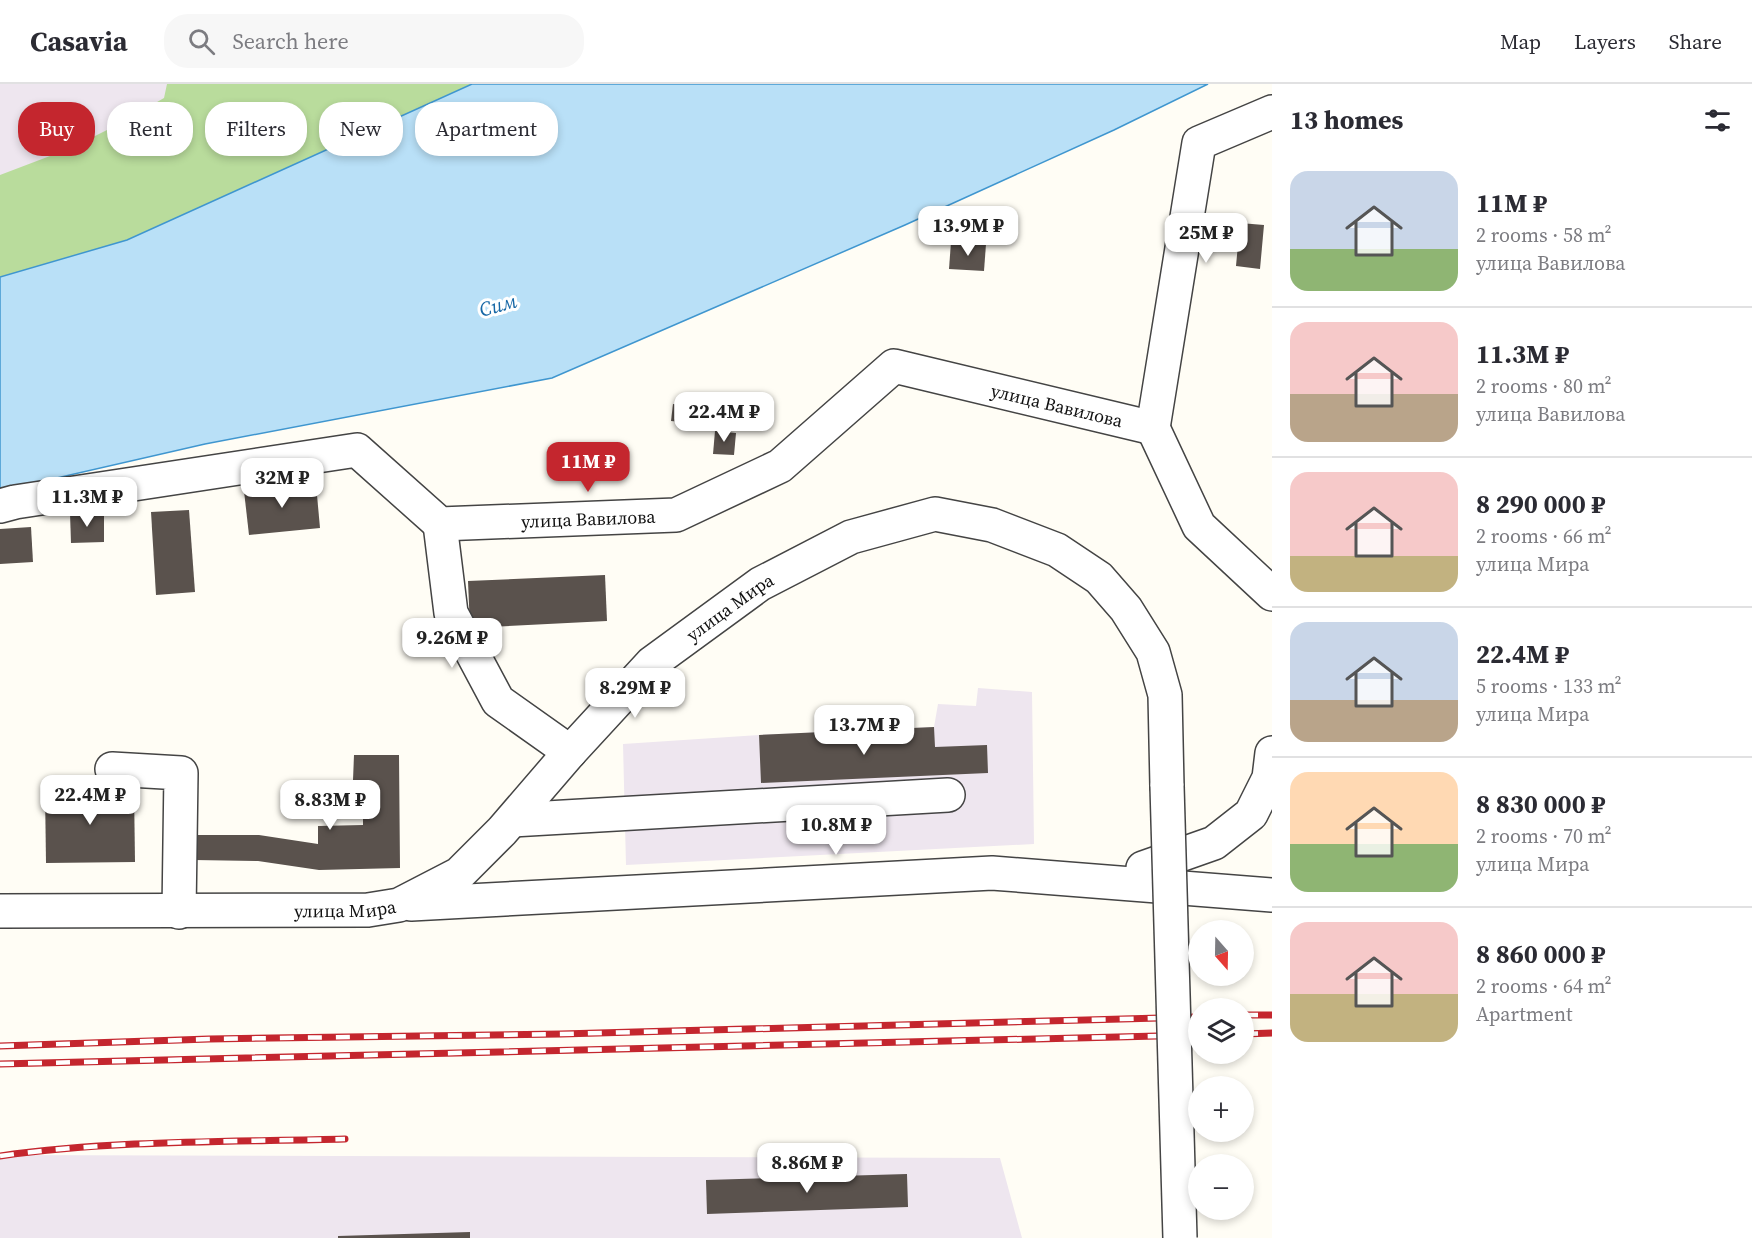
<!DOCTYPE html>
<html lang="en">
<head>
<meta charset="utf-8">
<style>
  :root { --surface:#fff; --page:#f7f7f7; --text:#2b2b33; --muted:#7c7c81; --line:#e1e1e2; --accent:#c4262e }
  body { margin:0; font-family:"Source Serif 4",serif; background:var(--page); color:var(--text); height:100vh; display:flex; flex-direction:column; font-size:22px; white-space:nowrap }
  * { box-sizing:border-box; margin:0 }
  p { font-size:20px; color:var(--muted) }
  .icon { flex:none; width:33px; height:33px; fill:none; stroke:currentColor; stroke-width:2; stroke-linecap:round; stroke-linejoin:round }
  .map { position:relative; flex:1; overflow:hidden }
  .details { display:flex; flex-direction:column; background:var(--surface); width:480px }
  .details>* { flex:none }
  .top-card { position:absolute; left:18px; top:18px; width:570px; height:54px; display:flex; gap:12px }
  .needle { width:39px; rotate:160deg }
  .buttons { position:absolute; left:1188px; top:836px; display:grid; gap:12px }
  .buttons a { display:grid; place-items:center; width:66px; height:66px; border-radius:50%; background:var(--surface); box-shadow:0 3px 9px #0003; font-size:30px }
  .price { position:absolute; translate:-50% -51px; padding:0 14px; border-radius:12px; background:#fff; color:#222; font-size:20px; line-height:39px; filter:drop-shadow(0 2px 3px #0008) }
  .price::after { content:''; position:absolute; left:50%; top:36px; width:18px; height:14px; margin-left:-9px; background:inherit; clip-path:polygon(0 0,100% 0,50% 100%) }
  .price.selected { background:var(--accent); color:#fff }
  ul { padding:0; list-style:none }
  li { display:flex; align-items:center; gap:18px; height:150px; padding:0 18px }
  li+li { border-top:2px solid var(--line) }
  li span { display:grid; place-items:center; flex:none; width:168px; height:120px; border-radius:18px; color:#555 }
  li>.icon { margin-inline-start:auto }
  span .icon { width:72px; height:72px; fill:#fffc; stroke-width:1 }
  li b { font-size:26px }
  h2 { display:flex; justify-content:space-between; align-items:center; height:72px; padding:0 18px; font-size:26px }
  .pill { padding:0 21px; border-radius:24px; background:var(--surface); box-shadow:0 3px 9px #0003; font-size:21px; line-height:54px }
  .pill.selected { background:var(--accent); color:#fff }
  header { display:flex; align-items:center; gap:36px; box-sizing:border-box; height:84px; padding:0 30px; background:var(--surface); border-bottom:2px solid var(--line) }
  header strong { font-size:28px }
  nav { display:flex; gap:33px; margin-inline-start:auto; font-size:21px }
  .search { width:420px; height:54px; background:var(--page); display:flex; align-items:center; gap:15px; box-sizing:border-box; padding:0 21px; border-radius:24px; color:var(--muted); font-size:22px }
  main { display:flex; flex:1; min-height:0 }
  .map>svg:first-child { display:block }
</style>
</head>
<body>
<header>
<strong>Casavia</strong>
<div class="search"><svg class="icon" aria-label="search" viewBox="0 0 24 24"><circle cx="10" cy="10" r="6"/><path d="M15 15l6 6"/></svg>Search here</div>
<nav><a>Map</a><a>Layers</a><a>Share</a></nav>
</header>
<main>
<div class="map">
<svg width="1272" height="1154" viewBox="0 0 1272 1154">
  <rect width="100%" height="100%" fill="#fffdf5"/>
  <!-- industrial -->
  <g fill="#eee6ef">
    <polygon points="0,0 200,0 138,43 0,94"/>
    <polygon points="978,604 1032,608 1034,760 626,781 623,660 759,651 934,643 938,620 976,622"/>
    <polygon points="0,1071 1000,1074 1022,1154 0,1154"/>
  </g>
  <!-- forest -->
  <polygon fill="#b9dc9c" points="167,0 472,0 127,156 0,193 0,91 71,64 119,40 164,14"/>
  <!-- water -->
  <polygon fill="#b9e0f7" stroke="#3f96cf" stroke-width="1.5" points="472,0 1208,0 1114,46 905,141 552,294 205,360 0,407 0,193 127,156"/>
  <!-- building -->
  <g fill="#5a524d">
    <polygon points="1240,139 1264,141 1260,185 1236,182"/>
    <polygon points="951,158 986,160 984,187 949,185"/>
    <polygon points="673,320 702,323 701,340 671,337"/>
    <polygon points="715,347 736,349 734,371 713,370"/>
    <polygon points="316,400 320,444 249,451 244,407"/>
    <polygon points="189,426 195,508 156,511 151,428"/>
    <polygon points="70,429 104,429 104,458 71,459"/>
    <polygon points="31,443 33,478 0,480 0,445"/>
    <polygon points="605,491 607,537 470,544 468,497"/>
    <polygon points="934,643 935,663 987,661 988,689 761,699 759,651"/>
    <polygon points="354,671 399,671 400,784 319,786 258,777 194,776 194,751 259,751 318,760 318,742 363,741 363,696 353,696"/>
    <polygon points="134,705 135,778 46,779 45,706"/>
    <polygon points="907,1090 908,1123 707,1130 706,1096"/>
    <polygon points="470,1148 470,1154 338,1154 338,1152"/>
  </g>
  <g fill="none" stroke-linecap="round" stroke-linejoin="round">
    <!-- minor casing -->
    <g stroke="#444" stroke-width="36">
      <g id="minor">
        <polyline points="1153,344 1199,59 1272,28"/>
        <polyline points="1153,344 1199,442 1272,510"/>
        <path id="s1" d="M0 422 15 418 357 366 440 440 676 431 780 382 894 282 1153 344"/>
        <polyline points="440,440 451,529 498,617 570,668"/>
        <polyline points="112,685 181,689 179,828"/>
        <polyline points="512,736 948,711"/>
        <polyline points="1143,784 1214,759 1251,730 1269,694 1272,669"/>
        <polyline points="411,820 992,789 1272,811"/>
        <path id="s2" d="M0 827 368 826 399 821 459 790 502 747 570 668 652 579 760 500 851 453 935 430 992 441 1057 466 1099 494 1126 525 1153 568 1165 611 1167 702"/>
      </g>
    </g>
    <!-- minor -->
    <use href="#minor" stroke="#fff" stroke-width="33"/>
    <!-- rail casing -->
    <g stroke="#c4262e" stroke-width="7">
      <g id="rail">
        <polyline points="1244,931 1272,931"/>
        <polyline points="1244,950 1272,949"/>
        <polyline points="0,962 209,955 561,950 1198,933"/>
        <polyline points="0,980 1198,951"/>
        <path d="M0 1072C114 1056 230 1058 345 1055"/>
      </g>
    </g>
    <!-- rail -->
    <use href="#rail" stroke="#fff" stroke-width="4.5" stroke-dasharray="14" stroke-linecap="butt"/>
    <!-- minor-bridge casing -->
    <g stroke="#444" stroke-width="36" stroke-linecap="butt">
      <polyline id="minor-bridge" points="1167,702 1180,1154"/>
    </g>
    <!-- minor-bridge -->
    <use href="#minor-bridge" stroke="#fff" stroke-width="33"/>
  </g>
  <g text-anchor="middle" dominant-baseline="central" stroke-width="6" stroke-linejoin="round" paint-order="stroke">
    <!-- street labels -->
    <g font-size="18" fill="#111" stroke="#fff">
      <text stroke="none"><textPath href="#s1" startOffset="1143">улица Вавилова</textPath></text>
      <text stroke="none"><textPath href="#s1" startOffset="621">улица Вавилова</textPath></text>
      <text stroke="none"><textPath href="#s2" startOffset="849">улица Мира</textPath></text>
      <text stroke="none"><textPath href="#s2" startOffset="345">улица Мира</textPath></text>
    </g>
    <!-- water labels -->
    <g font-size="20" font-style="italic" fill="#1768a6" stroke="#fff">
      <text transform="translate(498 221) rotate(-15)">Сим</text>
    </g>
  </g>
</svg>
<div class="buttons">
<a><svg class="needle" viewBox="-14 -14 28 28"><path d="M0-13l5 13h-10z" fill="#e53935"/><path d="M0 13l5-13h-10z" fill="#7c7c81"/></svg></a>
<a><svg class="icon" aria-label="layers" viewBox="0 0 24 24"><path d="M12 4l9 5-9 5-9-5zM3 14l9 5 9-5"/></svg></a>
<a>+</a>
<a>−</a>
</div>
<b class="price" style="left:968px;top:173px">13.9M ₽</b>
<b class="price" style="left:1206px;top:180px">25M ₽</b>
<b class="price" style="left:724px;top:359px">22.4M ₽</b>
<b class="price selected" style="left:588px;top:409px">11M ₽</b>
<b class="price" style="left:282px;top:425px">32M ₽</b>
<b class="price" style="left:87px;top:444px">11.3M ₽</b>
<b class="price" style="left:452px;top:585px">9.26M ₽</b>
<b class="price" style="left:635px;top:635px">8.29M ₽</b>
<b class="price" style="left:864px;top:672px">13.7M ₽</b>
<b class="price" style="left:90px;top:742px">22.4M ₽</b>
<b class="price" style="left:330px;top:747px">8.83M ₽</b>
<b class="price" style="left:836px;top:772px">10.8M ₽</b>
<b class="price" style="left:807px;top:1110px">8.86M ₽</b>
<div class="top-card">
<a class="pill selected">Buy</a>
<a class="pill">Rent</a>
<a class="pill">Filters</a>
<a class="pill">New</a>
<a class="pill">Apartment</a>
</div>
</div>
<section class="details">
<h2>13 homes<svg class="icon" aria-label="filters" viewBox="0 0 24 24"><path d="M4 7h16M4 17h16"/><circle cx="9" cy="7" r="2"/><circle cx="15" cy="17" r="2"/></svg></h2>
<ul>
<li><span style="background:linear-gradient(#c9d6e8 65%,#8fb573 0)"><svg class="icon" aria-label="home" viewBox="0 0 24 24"><path d="M3 11l9-7 9 7M6 9v11h12V9"/></svg></span><div><b>11M ₽</b><p>2 rooms · 58 m²</p><p>улица Вавилова</p></div></li>
<li><span style="background:linear-gradient(#f6c9c9 60%,#b9a48a 0)"><svg class="icon" aria-label="home" viewBox="0 0 24 24"><path d="M3 11l9-7 9 7M6 9v11h12V9"/></svg></span><div><b>11.3M ₽</b><p>2 rooms · 80 m²</p><p>улица Вавилова</p></div></li>
<li><span style="background:linear-gradient(#f6c9c9 70%,#c2b280 0)"><svg class="icon" aria-label="home" viewBox="0 0 24 24"><path d="M3 11l9-7 9 7M6 9v11h12V9"/></svg></span><div><b>8 290 000 ₽</b><p>2 rooms · 66 m²</p><p>улица Мира</p></div></li>
<li><span style="background:linear-gradient(#c9d6e8 65%,#b9a48a 0)"><svg class="icon" aria-label="home" viewBox="0 0 24 24"><path d="M3 11l9-7 9 7M6 9v11h12V9"/></svg></span><div><b>22.4M ₽</b><p>5 rooms · 133 m²</p><p>улица Мира</p></div></li>
<li><span style="background:linear-gradient(#ffd9b3 60%,#8fb573 0)"><svg class="icon" aria-label="home" viewBox="0 0 24 24"><path d="M3 11l9-7 9 7M6 9v11h12V9"/></svg></span><div><b>8 830 000 ₽</b><p>2 rooms · 70 m²</p><p>улица Мира</p></div></li>
<li><span style="background:linear-gradient(#f6c9c9 60%,#c2b280 0)"><svg class="icon" aria-label="home" viewBox="0 0 24 24"><path d="M3 11l9-7 9 7M6 9v11h12V9"/></svg></span><div><b>8 860 000 ₽</b><p>2 rooms · 64 m²</p><p>Apartment</p></div></li>
</ul>
</section>
</main>
</body>
</html>
